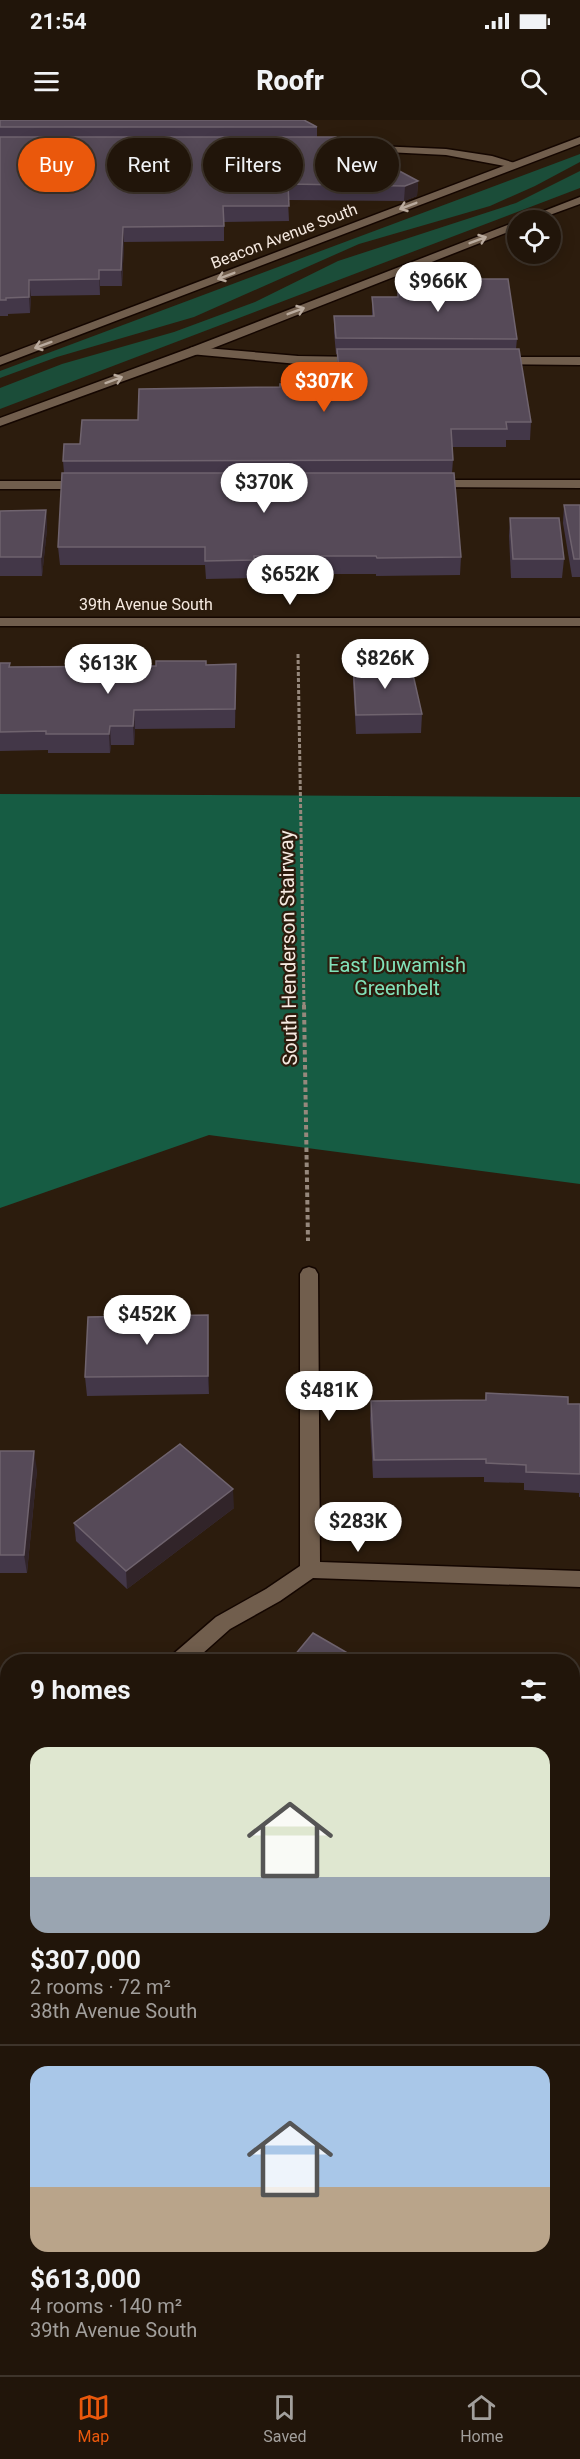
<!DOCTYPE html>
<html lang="en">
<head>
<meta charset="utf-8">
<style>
  :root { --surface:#21150a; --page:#2d2218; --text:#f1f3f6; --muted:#a29f9c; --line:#3e342b; --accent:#ea580c }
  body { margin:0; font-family:Roboto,sans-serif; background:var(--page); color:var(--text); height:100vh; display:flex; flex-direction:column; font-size:22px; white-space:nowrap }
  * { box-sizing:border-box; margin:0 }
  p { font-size:20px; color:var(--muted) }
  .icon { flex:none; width:33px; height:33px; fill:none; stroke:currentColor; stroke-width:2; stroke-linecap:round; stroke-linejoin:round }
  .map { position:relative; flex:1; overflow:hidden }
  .sheet { position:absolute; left:0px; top:1534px; width:580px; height:722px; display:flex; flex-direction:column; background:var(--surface); border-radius:24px 24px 0 0; box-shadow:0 3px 15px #0003,0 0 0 2px var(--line) }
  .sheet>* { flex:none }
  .banner { position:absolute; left:18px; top:18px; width:544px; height:54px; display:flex; gap:12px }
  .controls { position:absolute; left:507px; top:90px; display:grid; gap:12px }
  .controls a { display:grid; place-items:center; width:54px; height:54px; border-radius:50%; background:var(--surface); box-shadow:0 3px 15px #0003,0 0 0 2px var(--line); font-size:30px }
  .price { position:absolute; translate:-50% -51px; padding:0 14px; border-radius:21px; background:#fff; color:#222; font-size:20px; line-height:39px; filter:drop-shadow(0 2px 3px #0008) }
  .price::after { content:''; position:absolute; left:50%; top:36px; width:18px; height:14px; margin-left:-9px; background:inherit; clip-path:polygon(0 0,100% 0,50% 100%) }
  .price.selected { background:var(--accent); color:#fff }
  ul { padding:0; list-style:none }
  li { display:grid; align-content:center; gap:12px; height:318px; padding:0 30px }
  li+li { border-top:2px solid var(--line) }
  li span { display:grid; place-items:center; height:186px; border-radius:18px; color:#555 }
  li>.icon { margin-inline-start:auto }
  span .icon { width:108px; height:108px; fill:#fffc; stroke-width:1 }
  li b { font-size:26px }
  h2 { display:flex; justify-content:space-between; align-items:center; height:72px; padding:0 30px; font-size:26px }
  .tag { padding:0 21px; border-radius:27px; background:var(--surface); box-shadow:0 3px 15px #0003,0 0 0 2px var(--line); font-size:21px; line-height:54px }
  .tag.selected { background:var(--accent); color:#fff }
  .status { display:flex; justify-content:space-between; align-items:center; height:42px; padding:0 30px; background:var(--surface); direction:ltr }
  .status svg { height:16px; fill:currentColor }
  header { display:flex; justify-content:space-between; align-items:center; height:78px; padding:0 30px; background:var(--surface); font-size:27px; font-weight:800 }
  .tab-bar { display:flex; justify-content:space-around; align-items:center; height:84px; border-top:2px solid var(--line); background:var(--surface); font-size:16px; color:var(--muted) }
  .tab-bar a { display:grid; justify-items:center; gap:3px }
  .tab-bar .selected { color:var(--accent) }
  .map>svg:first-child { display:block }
</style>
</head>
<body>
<div class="status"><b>21:54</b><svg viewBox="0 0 49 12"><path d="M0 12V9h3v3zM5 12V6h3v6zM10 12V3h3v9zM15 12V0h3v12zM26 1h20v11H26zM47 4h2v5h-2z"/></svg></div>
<header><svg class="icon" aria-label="menu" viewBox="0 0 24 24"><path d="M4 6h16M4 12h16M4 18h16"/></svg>Roofr<svg class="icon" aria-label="search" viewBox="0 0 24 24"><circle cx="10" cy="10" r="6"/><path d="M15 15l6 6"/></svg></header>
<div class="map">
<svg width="580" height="2255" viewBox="0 0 580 2255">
  <rect width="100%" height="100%" fill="#2c1c0d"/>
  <!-- green -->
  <g fill="#1b4d39">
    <polygon points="580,34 580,42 535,66 490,86 359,124 194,197 57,237 0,258 0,251"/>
    <polygon points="580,51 580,68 0,289 0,268 62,244 174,212 255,182 338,141 516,83"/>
  </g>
  <!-- forest -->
  <polygon fill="#165c43" points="0,674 580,677 580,1064 209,1015 0,1088"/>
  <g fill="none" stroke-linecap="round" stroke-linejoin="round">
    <!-- lane casing -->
    <g stroke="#140600" stroke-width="3">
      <g id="lane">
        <polygon points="431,360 580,360 580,368 426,367 424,364 426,361"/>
        <polygon points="0,361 85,361 92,365 85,369 0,369"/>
      </g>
    </g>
    <!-- street casing -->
    <g stroke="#140600" stroke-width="3">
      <g id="street">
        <polygon points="330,24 446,29 492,36 521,45 516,48 446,35 326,29 326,25"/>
        <polygon points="194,227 298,236 359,237 365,241 359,245 298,244 190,234 190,228"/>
        <polygon points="498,237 580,237 580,245 494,244 494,238"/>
        <rect x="0" y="498" width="580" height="8"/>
        <polygon points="309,1147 315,1149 318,1154 320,1442 580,1451 580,1467 313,1458 280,1481 230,1509 193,1542 168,1542 171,1536 216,1497 266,1469 300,1446 300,1154 303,1149"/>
        <rect x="573" y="1846" width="7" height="22"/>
        <polygon points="8,1853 8,1875 0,1876 0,1854"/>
      </g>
    </g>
    <!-- secondary casing -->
    <g stroke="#140600" stroke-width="3">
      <g id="secondary">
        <polygon points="580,17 580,24 0,245 0,237"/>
        <polygon points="580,77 580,84 536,100 521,100"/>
        <polygon points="518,101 518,108 198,234 0,306 0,298 190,228"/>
        <polygon points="0,1705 8,1707 8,1727 0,1725"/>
        <polygon points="492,2248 518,2248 520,2255 494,2255"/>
      </g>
    </g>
    <!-- path-far1 -->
    <polyline stroke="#96887c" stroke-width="3" stroke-dasharray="4 2" stroke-linecap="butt" points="298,534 304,887"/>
    <!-- path -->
    <polyline stroke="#96887c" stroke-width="4" stroke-dasharray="4.5 3" stroke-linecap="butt" points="304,885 308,1121"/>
    <!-- lane -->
    <use href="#lane" fill="#715e4d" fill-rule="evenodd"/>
    <!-- street -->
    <use href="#street" fill="#715e4d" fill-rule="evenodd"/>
    <!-- secondary -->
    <use href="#secondary" fill="#715e4d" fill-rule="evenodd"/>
  </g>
  <!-- wall -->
  <g fill="#433748">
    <polygon points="0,0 317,7 317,17 418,61 417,76 404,81 288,80 289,101 224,102 224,121 124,122 122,166 100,166 100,175 31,176 30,193 8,194 8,196 0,196"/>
    <polygon points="435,159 517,219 516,229 531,302 530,320 506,320 506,327 452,327 453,340 452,353 461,437 460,455 376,456 376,454 255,454 255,458 206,459 205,445 60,445 58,427 64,353 63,341 80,324 138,300 280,267 338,263 337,234 336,234 334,212 334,196 372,196 372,177 398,177 435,171"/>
    <polygon points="564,385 580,385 580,457 572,457 563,403"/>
    <polygon points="46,390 47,409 42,456 0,456 0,391"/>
    <polygon points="510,398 564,439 562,458 511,458 509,416"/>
    <polygon points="353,542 401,550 422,594 421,613 356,614 353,561"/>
    <polygon points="0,543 10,547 236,544 235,608 135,609 134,625 111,625 110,633 48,633 48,630 0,631"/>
    <polygon points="208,1195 209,1274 87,1276 85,1257"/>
    <polygon points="486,1273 568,1284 580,1284 580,1377 579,1377 579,1373 524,1370 524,1363 484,1362 484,1357 373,1358 370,1299 371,1281 485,1280"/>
    <polygon points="0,1331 37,1350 27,1453 0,1453"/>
    <polygon points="234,1388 127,1469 76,1421 74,1403"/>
    <polygon points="573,1569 580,1569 580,1682 576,1682 578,1717 575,1734 573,1734"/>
  </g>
  <!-- shaded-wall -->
  <g fill="#312429">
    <polygon points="418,61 417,76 404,81 405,66"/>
    <polygon points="123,107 124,122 122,166 121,150"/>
    <polygon points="99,150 100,166 100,175 99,159"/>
    <polygon points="29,160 31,176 30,193 29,177"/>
    <polygon points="46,390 47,409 42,456 41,437"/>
    <polygon points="236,544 236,563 235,608 235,589"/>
    <polygon points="134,590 135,609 134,625 133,606"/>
    <polygon points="110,606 111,625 110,633 109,614"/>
    <polygon points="208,1195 209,1214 209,1274 208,1256"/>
    <polygon points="34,1331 37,1350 27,1453 24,1435"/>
    <polygon points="233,1369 234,1388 127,1469 126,1451"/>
  </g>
  <!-- building -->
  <g fill="#564a58" stroke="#6f636e" stroke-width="1.5">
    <polygon points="0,0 304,0 317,7 0,7"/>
    <polygon points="0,17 336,17 418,61 405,66 288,64 289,86 223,86 224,106 123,107 121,150 99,150 99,159 29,160 29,177 6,178 6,180 0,180"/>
    <polygon points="435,159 508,159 517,219 336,218 334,196 374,196 372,177 398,177 398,171 436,171"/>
    <polygon points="337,229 519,229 531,302 506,302 507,309 451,309 453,340 63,341 64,324 80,324 82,300 138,300 139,269 280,267 280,264 340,263"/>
    <polygon points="62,353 454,353 461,437 377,438 376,436 254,436 254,440 205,441 205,427 58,427"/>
    <polygon points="564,385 580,385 580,439 574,439"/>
    <polygon points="46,390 41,437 0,437 0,391"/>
    <polygon points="510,398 559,398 564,439 513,439"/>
    <polygon points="156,541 206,541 206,545 236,544 235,589 134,590 133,606 110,606 109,614 46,614 46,611 0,612 0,543 10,543 9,547 156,546"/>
    <polygon points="353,542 400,542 401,550 412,550 422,594 356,595"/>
    <polygon points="208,1195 208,1256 85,1257 88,1197"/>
    <polygon points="486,1273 568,1277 568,1284 580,1284 580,1354 526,1352 526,1345 486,1343 486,1339 374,1340 371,1281 486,1280"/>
    <polygon points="180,1324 233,1369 126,1451 74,1403"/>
    <polygon points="0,1331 34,1331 24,1435 0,1435"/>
    <polygon points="313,1513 363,1542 289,1542"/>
    <polygon points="573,1569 580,1569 580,1664 575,1664 578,1717 573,1717"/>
    <polygon points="180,2248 326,2248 326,2255 179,2255"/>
  </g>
  <!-- one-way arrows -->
  <defs><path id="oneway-shaft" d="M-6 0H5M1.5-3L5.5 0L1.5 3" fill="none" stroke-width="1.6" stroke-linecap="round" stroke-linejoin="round" transform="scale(1.5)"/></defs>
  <g stroke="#baab9e">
    <use href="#oneway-shaft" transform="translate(408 86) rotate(159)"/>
    <use href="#oneway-shaft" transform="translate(478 120) rotate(-21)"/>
    <use href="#oneway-shaft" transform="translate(226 156) rotate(159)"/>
    <use href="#oneway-shaft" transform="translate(296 191) rotate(-21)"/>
    <use href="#oneway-shaft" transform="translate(43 225) rotate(160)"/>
    <use href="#oneway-shaft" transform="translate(114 260) rotate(-20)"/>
  </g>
  <g text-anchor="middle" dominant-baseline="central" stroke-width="4.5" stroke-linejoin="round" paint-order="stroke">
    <!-- far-street labels -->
    <g font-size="16" fill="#f6eae1" stroke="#2c1c0d">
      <text transform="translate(284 116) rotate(-21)">Beacon Avenue South</text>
      <text x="146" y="484">39th Avenue South</text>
    </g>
    <!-- street labels -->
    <g font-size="20" fill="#f6eae1" stroke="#2c1c0d">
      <text transform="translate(288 828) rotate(-91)">South Henderson Stairway</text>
    </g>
    <!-- park labels -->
    <g font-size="20" fill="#82e3ba" stroke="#2c1c0d">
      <text x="397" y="845">East Duwamish<tspan x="397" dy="23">Greenbelt</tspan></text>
    </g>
  </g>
</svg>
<div class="controls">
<a><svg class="icon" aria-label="locate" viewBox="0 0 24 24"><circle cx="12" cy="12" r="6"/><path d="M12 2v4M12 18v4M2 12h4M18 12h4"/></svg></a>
</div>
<b class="price" style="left:438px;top:193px">$966K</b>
<b class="price selected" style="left:324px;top:293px">$307K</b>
<b class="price" style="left:264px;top:394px">$370K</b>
<b class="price" style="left:290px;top:486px">$652K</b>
<b class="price" style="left:385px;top:570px">$826K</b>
<b class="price" style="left:108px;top:575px">$613K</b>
<b class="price" style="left:147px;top:1226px">$452K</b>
<b class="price" style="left:329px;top:1302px">$481K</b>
<b class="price" style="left:358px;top:1433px">$283K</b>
<div class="banner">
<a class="tag selected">Buy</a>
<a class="tag">Rent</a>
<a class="tag">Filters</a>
<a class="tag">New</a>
</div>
<section class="sheet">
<h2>9 homes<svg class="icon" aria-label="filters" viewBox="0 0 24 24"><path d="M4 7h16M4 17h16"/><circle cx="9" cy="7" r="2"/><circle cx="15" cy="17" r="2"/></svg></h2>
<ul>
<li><span style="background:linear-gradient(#dfe7d0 70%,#9aa5b1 0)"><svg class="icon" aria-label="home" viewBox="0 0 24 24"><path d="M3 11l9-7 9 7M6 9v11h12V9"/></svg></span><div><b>$307,000</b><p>2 rooms · 72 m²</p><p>38th Avenue South</p></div></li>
<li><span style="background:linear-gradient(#a9c7e8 65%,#b9a48a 0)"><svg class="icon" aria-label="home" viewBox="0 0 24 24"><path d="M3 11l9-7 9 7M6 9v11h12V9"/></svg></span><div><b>$613,000</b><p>4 rooms · 140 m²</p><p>39th Avenue South</p></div></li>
</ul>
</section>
</div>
<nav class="tab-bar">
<a class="selected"><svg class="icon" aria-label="map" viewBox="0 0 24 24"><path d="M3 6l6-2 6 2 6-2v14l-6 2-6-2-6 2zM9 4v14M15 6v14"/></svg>Map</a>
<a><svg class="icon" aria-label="saved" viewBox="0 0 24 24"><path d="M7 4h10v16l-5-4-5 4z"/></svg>Saved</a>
<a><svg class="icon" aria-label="home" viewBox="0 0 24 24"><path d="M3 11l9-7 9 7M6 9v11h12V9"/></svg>Home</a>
</nav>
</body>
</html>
